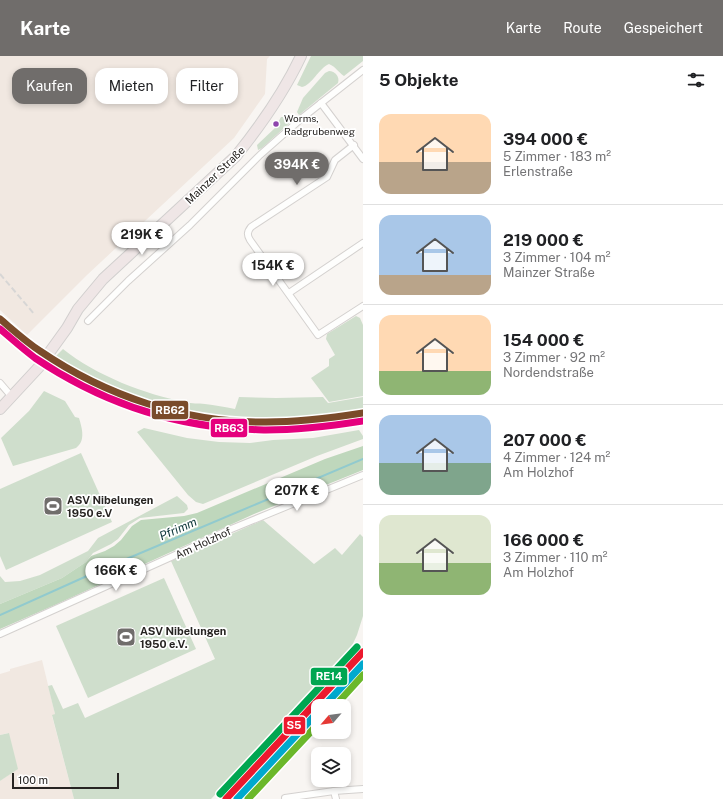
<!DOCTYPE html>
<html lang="de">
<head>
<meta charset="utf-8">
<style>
  :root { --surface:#fff; --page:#f2f2f2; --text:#202124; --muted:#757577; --line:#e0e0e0; --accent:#706d6b }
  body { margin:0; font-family:"Public Sans",sans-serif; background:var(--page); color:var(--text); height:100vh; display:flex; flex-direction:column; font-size:15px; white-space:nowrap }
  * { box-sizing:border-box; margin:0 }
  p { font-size:13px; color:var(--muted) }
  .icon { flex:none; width:22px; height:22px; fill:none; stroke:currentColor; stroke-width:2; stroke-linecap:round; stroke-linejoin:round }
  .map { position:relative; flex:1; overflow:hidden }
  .sheet { display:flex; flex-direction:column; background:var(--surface); width:360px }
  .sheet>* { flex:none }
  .guide { position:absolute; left:12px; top:12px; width:291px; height:36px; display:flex; gap:8px }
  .needle { width:26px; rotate:242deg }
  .buttons { position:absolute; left:311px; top:643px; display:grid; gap:8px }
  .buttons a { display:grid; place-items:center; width:40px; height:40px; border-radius:8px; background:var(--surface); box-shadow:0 2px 6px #0003; font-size:20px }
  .scale { position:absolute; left:12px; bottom:10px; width:107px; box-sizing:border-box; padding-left:4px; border:2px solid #272422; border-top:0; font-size:11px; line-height:14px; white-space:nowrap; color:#272422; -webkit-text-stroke:3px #fff; paint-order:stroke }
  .price { position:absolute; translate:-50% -34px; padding:0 9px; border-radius:14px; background:#fff; color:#222; font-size:13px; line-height:26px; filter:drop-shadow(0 1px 2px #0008) }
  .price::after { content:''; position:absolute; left:50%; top:24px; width:12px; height:9px; margin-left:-6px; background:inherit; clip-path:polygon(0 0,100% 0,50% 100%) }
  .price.active { background:var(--accent); color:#fff }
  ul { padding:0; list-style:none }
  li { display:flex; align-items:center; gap:12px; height:100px; padding:0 16px }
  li+li { border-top:1px solid var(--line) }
  li span { display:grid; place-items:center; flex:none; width:112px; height:80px; border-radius:12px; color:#555 }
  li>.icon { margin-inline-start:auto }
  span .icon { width:48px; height:48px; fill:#fffc; stroke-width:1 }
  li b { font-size:17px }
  h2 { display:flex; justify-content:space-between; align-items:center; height:48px; padding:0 16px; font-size:17px }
  .chip { padding:0 14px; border-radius:12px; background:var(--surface); box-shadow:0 2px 6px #0003; font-size:14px; line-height:36px }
  .chip.active { background:var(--accent); color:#fff }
  header { display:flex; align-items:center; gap:24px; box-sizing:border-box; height:56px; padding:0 20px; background:var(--accent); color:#fff }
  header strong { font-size:19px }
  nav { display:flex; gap:22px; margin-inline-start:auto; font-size:14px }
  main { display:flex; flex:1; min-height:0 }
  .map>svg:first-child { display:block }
</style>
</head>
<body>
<header>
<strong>Karte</strong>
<nav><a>Karte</a><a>Route</a><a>Gespeichert</a></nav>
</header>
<main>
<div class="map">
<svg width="363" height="743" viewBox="0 0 363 743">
  <rect width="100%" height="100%" fill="#f8f5f2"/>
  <!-- built -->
  <g fill="#f1e8e1">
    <polygon points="0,0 270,0 267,3 265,38 234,82 87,219 27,279 0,254"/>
    <polygon points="42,604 55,658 52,660 74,743 0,743 0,725 17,713 8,677 0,679 0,618 10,615 10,613"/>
  </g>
  <!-- green -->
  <g fill="#cfdecc">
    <path d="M311 0H363V5L344 20C338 16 336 11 329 8 318 13 312 29 302 31L297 29Z"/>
    <path d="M329 15C335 15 340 21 338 27L299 59 297 56 303 42 325 17Z"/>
    <polygon points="281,61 291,61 294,63 262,92 258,94 257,89 275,72"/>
    <polygon points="356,260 360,262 363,269 363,340 329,346 311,322 329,310 329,303 335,299 326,283 327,278"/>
    <path d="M63 293C95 319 146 339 186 346 192 348 198 347 205 348 215 349 225 351 235 353L239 341 276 342 323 341 328 347 363 341V354C293 368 214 365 145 345 113 335 83 318 55 301Z"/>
    <path d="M44 335 65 345 75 361 79 362C82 372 86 385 76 392L13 410 1 382 29 355Z"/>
    <polygon points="144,372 187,382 219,386 250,387 273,384 313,382 359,374 363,380 363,383 317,400 203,448 196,446 188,439 137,376"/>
    <polygon points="81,397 112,466 6,514 0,500 0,433"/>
    <polygon points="177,440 187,449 188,453 184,457 140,462 129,469 118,483 111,488 93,497 86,506 62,522 0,548 0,520 5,526 20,525 40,519 88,495 98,482"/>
    <polygon points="263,464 314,508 335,492 342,499 360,478 363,481 363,560 357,579 349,596 211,743 74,743 52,659 55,658 48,630 52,629 63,653 78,647 85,662 215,603 171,505"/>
    <polygon points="164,522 196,593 88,642 56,570"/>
    <polygon points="9,677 18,713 0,725 0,679"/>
  </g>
  <!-- forest -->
  <polygon fill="#bfd7bc" points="363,390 363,414 254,458 55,549 0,573 0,548 62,522 86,506 91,500 105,495 114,490 121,484 132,470 141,464 184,460 197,457 325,403"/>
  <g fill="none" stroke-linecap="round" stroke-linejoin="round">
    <!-- stream -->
    <polyline stroke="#91cace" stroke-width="2" points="0,559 98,515 363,403"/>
    <!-- primary-tunnel -->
    <polyline stroke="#cecbc8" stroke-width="10" stroke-dasharray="10 5" stroke-linecap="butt" points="39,311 49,297"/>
    <!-- street casing -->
    <g stroke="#d4d1cf" stroke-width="8">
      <g id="street">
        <polyline points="321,47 363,103"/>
        <path d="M354 89 335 104 327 121 251 171C247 176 247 179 250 184L318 279 363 250"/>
        <polyline points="289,237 363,187"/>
        <polyline points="88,265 128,225 190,169 260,99 302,62 363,14"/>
        <polyline points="0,327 12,341"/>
        <polyline points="0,578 171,501 224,476 363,419"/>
        <polyline points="334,735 336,743"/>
        <polyline points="285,742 334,735 363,733"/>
      </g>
    </g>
    <!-- primary casing -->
    <g stroke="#d1cfce" stroke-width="12">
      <g id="primary">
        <path d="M49 297 67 272 78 253 103 223 236 100C261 69 284 36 301 0"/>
        <polyline points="0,353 39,311"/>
      </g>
    </g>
    <!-- street -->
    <use href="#street" stroke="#fefefd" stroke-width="6"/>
    <!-- primary -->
    <use href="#primary" stroke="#efe6e6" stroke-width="10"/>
    <!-- rail -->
    <g stroke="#d7d6d5" stroke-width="2" stroke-dasharray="6 3" stroke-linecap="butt">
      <polyline points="0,218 35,259"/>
      <polyline points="0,278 67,324 87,335 131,353 173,365 228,373 273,375 307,373 363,366"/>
    </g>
    <!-- rail-1 casing -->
    <g stroke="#fff" stroke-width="10">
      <polyline id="rail-1" points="226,743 363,596"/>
    </g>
    <!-- rail-2 casing -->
    <g stroke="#fff" stroke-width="10">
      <path id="rail-2" d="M0 263C13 274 26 286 40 295 106 340 186 367 266 366 299 366 331 362 363 357"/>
    </g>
    <!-- rail-3 casing -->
    <g stroke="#fff" stroke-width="10">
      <path id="rail-3" d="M0 273C12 283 23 293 35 302 96 343 166 368 239 373 248 373 257 374 266 374 299 374 331 370 363 365"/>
    </g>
    <!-- rail-4 casing -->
    <g stroke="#fff" stroke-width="10">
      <g id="rail-4">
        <polyline points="324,650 363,608"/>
        <polyline points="237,743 318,656"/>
      </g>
    </g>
    <!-- rail-5 casing -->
    <g stroke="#fff" stroke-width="10">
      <polyline id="rail-5" points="220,738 357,591"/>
    </g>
    <!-- rail-6 casing -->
    <g stroke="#fff" stroke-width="10">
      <g id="rail-6">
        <polyline points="335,650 363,619"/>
        <polyline points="248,743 318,668"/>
      </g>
    </g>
    <!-- rail-1 -->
    <use href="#rail-1" stroke="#ec192e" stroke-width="7"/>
    <!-- rail-2 -->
    <use href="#rail-2" stroke="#7a4b2a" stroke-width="7"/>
    <!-- rail-3 -->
    <use href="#rail-3" stroke="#e5007d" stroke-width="7"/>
    <!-- rail-4 -->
    <use href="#rail-4" stroke="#00a9ce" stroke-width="7"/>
    <!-- rail-5 -->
    <use href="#rail-5" stroke="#00a651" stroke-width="7"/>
    <!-- rail-6 -->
    <use href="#rail-6" stroke="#6bb82b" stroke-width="7"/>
  </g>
  <!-- icons -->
  <defs>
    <g id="stadium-square" transform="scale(1)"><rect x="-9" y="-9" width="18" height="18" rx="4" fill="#706d6b" stroke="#fff"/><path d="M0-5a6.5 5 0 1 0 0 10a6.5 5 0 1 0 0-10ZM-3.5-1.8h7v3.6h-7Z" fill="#fff"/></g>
  </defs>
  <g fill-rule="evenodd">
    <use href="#stadium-square" x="53" y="450"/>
    <use href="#stadium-square" x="126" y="581"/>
  </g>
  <!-- markers -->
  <circle fill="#8e44ad" stroke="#fff" stroke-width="1.5" cx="276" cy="68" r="3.5"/>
  <g text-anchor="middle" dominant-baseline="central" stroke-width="3.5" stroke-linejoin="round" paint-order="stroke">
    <!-- bus labels -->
    <g font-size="10" fill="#272422" stroke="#fff" text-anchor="start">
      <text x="284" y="62">Worms,<tspan x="284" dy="13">Radgrubenweg</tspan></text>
    </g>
    <!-- street labels -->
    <g font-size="11" fill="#272422" stroke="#fff">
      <text transform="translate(215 119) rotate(-44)">Mainzer Straße</text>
      <text transform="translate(203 487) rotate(-25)">Am Holzhof</text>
    </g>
    <!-- poi labels -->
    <g font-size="11" font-weight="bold" fill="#272422" stroke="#fff" text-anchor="start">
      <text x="67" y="444">ASV Nibelungen<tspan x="67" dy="13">1950 e.V</tspan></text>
      <text x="140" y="575">ASV Nibelungen<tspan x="140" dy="13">1950 e.V.</tspan></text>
    </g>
    <!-- water labels -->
    <g font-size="12" font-style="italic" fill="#0a3437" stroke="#fff">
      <text transform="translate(178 473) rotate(-23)">Pfrimm</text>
    </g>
  </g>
  <g stroke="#fff" stroke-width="1.5">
    <rect x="151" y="344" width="38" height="20" rx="4" fill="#7a4b2a"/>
    <rect x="210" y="362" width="38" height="20" rx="4" fill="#e5007d"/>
    <rect x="310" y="611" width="38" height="19" rx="4" fill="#00a651"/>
    <rect x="283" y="660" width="23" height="19" rx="4" fill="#ec192e"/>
  </g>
  <g font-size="11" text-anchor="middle" font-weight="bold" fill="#fff">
    <text x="170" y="358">RB62</text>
    <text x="229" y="376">RB63</text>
    <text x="329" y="624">RE14</text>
    <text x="294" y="673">S5</text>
  </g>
</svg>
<div class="buttons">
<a><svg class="needle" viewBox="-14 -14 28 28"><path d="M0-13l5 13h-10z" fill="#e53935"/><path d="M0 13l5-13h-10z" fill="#757577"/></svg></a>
<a><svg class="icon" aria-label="layers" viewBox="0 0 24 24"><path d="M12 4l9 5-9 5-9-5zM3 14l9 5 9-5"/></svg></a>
</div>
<div class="scale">100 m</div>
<b class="price active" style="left:297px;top:130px">394K €</b>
<b class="price" style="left:142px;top:200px">219K €</b>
<b class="price" style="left:273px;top:231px">154K €</b>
<b class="price" style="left:297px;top:456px">207K €</b>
<b class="price" style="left:116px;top:536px">166K €</b>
<div class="guide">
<a class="chip active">Kaufen</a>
<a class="chip">Mieten</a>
<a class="chip">Filter</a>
</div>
</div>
<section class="sheet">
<h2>5 Objekte<svg class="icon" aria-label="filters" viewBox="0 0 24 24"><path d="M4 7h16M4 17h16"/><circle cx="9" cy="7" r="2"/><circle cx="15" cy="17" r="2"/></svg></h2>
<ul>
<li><span style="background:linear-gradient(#ffd9b3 60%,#b9a48a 0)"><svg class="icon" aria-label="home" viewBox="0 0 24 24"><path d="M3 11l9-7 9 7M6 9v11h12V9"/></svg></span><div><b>394 000 €</b><p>5 Zimmer · 183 m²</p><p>Erlenstraße</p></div></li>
<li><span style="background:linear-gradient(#a9c7e8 75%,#b9a48a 0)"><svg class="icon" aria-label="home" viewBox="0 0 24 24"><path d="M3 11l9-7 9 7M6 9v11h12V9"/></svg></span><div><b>219 000 €</b><p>3 Zimmer · 104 m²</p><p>Mainzer Straße</p></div></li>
<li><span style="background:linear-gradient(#ffd9b3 70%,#8fb573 0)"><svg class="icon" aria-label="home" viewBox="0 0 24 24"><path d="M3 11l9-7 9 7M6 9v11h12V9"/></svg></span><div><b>154 000 €</b><p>3 Zimmer · 92 m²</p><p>Nordendstraße</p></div></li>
<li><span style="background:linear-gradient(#a9c7e8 60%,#7fa58c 0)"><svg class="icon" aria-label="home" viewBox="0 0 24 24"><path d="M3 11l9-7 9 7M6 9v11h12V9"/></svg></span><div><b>207 000 €</b><p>4 Zimmer · 124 m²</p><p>Am Holzhof</p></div></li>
<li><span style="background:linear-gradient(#dfe7d0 60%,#8fb573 0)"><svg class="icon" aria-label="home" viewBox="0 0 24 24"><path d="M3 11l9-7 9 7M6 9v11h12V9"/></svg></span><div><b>166 000 €</b><p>3 Zimmer · 110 m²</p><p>Am Holzhof</p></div></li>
</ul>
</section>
</main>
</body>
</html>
